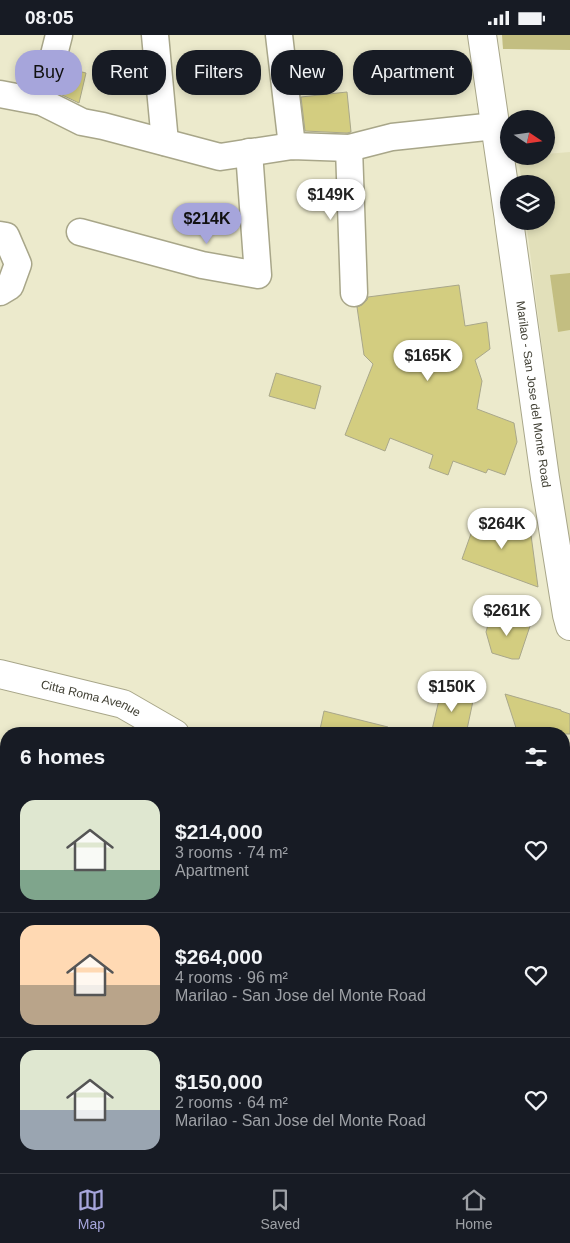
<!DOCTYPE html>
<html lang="en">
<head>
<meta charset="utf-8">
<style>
  :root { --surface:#171b24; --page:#20242c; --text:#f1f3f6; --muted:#9ea1a6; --line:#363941; --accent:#a6a5db }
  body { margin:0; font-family:Arial,sans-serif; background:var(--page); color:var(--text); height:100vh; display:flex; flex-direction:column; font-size:19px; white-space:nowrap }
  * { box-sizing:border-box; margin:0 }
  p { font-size:16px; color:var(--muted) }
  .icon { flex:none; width:28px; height:28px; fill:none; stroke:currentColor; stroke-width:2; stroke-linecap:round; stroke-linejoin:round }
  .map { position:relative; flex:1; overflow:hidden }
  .details { position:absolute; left:0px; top:692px; width:570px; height:446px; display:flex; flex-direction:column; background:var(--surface); border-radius:20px 20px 0 0; box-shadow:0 2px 8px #0003 }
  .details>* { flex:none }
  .guide { position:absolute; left:15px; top:15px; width:540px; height:45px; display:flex; gap:10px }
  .needle { width:32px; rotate:103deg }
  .fabs { position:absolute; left:500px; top:75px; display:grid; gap:10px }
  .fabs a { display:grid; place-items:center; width:55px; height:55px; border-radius:50%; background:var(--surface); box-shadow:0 2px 8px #0003; font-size:25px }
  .price { position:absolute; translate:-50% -42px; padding:0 11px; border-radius:18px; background:#fff; color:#222; font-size:16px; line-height:32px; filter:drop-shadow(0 1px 2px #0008) }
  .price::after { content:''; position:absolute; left:50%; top:30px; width:15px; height:11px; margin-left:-8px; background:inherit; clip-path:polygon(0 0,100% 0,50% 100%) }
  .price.active { background:var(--accent); color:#111 }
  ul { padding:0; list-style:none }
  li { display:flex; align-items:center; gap:15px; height:125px; padding:0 20px }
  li+li { border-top:1px solid var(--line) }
  li span { display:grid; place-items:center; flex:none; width:140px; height:100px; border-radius:15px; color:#555 }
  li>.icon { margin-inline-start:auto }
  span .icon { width:60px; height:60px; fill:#fffc; stroke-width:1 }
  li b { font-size:21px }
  h2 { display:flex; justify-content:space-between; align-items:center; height:60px; padding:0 20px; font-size:21px }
  .pill { padding:0 18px; border-radius:20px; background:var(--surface); box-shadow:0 2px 8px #0003; font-size:18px; line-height:45px }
  .pill.active { background:var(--accent); color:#111 }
  .status { display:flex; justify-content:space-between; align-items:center; height:35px; padding:0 25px; background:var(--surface); direction:ltr }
  .status svg { height:14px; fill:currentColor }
  .tab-bar { display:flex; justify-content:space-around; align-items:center; height:70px; border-top:1px solid var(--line); background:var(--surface); font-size:14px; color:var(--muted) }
  .tab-bar a { display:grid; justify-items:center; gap:2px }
  .tab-bar .active { color:var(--accent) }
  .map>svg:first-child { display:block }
</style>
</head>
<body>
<div class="status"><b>08:05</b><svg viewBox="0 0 49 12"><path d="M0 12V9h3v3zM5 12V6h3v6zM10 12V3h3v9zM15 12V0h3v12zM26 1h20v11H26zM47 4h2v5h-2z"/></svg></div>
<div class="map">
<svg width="570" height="1138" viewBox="0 0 570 1138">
  <rect width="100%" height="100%" fill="#eceacc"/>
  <!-- built -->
  <polygon fill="#e2e0ba" points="570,117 570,522 569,522 526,186 546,186 546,149 522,149 518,121 546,121 546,119"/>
  <!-- green -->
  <g fill="#c3be81">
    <polygon points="502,0 570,0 570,15 503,14"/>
    <polygon points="570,238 570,295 558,297 550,240"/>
  </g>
  <!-- building -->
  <g fill="#d3cd80" stroke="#a9a78a">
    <polygon points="66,33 86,38 79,68 60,59"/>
    <polygon points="347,57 351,97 347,98 305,96 301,62"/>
    <polygon points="459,250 465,291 487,287 490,314 475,325 482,346 477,374 514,388 517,407 505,440 488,434 486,438 453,426 448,440 429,433 433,420 390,403 385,416 345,400 373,329 364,320 357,272 362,270 367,265 368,262"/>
    <polygon points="276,338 321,351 315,374 269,361"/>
    <polygon points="478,479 531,500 538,552 462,524"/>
    <polygon points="491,579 530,591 519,624 512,624 492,618 486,597"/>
    <polygon points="442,652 461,656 459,663 473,666 466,699 431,699"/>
    <polygon points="505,659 561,675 561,676 570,679 570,699 518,699"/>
    <polygon points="324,676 388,692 387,699 319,699"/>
  </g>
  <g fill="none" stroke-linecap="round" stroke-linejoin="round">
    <!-- minor casing -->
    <g stroke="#a8a689" stroke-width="29">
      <g id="minor">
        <polyline points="155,0 165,107"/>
        <polyline points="279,0 292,111"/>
        <polyline points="0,59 42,67 82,87 103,91 220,122 292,111 349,113 392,102 495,91"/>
        <polyline points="42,67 59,0"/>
        <polyline points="349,113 354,258"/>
        <polyline points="80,197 202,230 258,240 249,117"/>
        <polyline points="0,200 6,201 18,229 10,251 0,257"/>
        <polyline points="0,1031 6,1032"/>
        <polyline points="293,1138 301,1132"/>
      </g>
    </g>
    <!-- tertiary casing -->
    <g stroke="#a8a689" stroke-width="30">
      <g id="tertiary">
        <path id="s1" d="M0 639 123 669 175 699"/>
        <polyline points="564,873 570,875"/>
        <polyline points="564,954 570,951"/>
        <polyline points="330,1132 331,1138"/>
      </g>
    </g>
    <!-- secondary casing -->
    <g stroke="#a8a689" stroke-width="30">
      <g id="secondary">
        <polyline points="482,0 509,185"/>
        <path id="s2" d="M509 186 545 443 567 580 570 591"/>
      </g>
    </g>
    <!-- minor -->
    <use href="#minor" stroke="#fff" stroke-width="26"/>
    <!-- tertiary -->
    <use href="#tertiary" stroke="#fff" stroke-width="28"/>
    <!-- secondary -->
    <use href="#secondary" stroke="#fff" stroke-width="28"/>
  </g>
  <g text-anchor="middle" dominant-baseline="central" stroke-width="4.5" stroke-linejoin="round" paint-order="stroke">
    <!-- street labels -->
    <g font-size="12" fill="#3e3d31" stroke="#eceacc">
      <text stroke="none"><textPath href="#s2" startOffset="175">Marilao - San Jose del Monte Road</textPath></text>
      <text stroke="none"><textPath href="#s1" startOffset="94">Citta Roma Avenue</textPath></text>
    </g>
  </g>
</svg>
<div class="fabs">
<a><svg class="needle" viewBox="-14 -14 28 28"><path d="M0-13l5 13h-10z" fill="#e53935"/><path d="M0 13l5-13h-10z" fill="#9ea1a6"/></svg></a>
<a><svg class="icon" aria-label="layers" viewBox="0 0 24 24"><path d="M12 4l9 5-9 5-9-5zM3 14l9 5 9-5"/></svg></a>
</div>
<b class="price" style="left:331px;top:186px">$149K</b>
<b class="price active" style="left:207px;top:210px">$214K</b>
<b class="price" style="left:428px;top:347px">$165K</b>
<b class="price" style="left:502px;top:515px">$264K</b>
<b class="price" style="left:507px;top:602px">$261K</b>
<b class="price" style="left:452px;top:678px">$150K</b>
<div class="guide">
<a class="pill active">Buy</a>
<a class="pill">Rent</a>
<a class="pill">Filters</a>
<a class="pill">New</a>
<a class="pill">Apartment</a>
</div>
<section class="details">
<h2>6 homes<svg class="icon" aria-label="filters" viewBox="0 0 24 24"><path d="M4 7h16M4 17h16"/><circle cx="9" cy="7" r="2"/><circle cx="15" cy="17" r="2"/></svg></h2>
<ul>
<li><span style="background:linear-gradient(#dfe7d0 70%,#7fa58c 0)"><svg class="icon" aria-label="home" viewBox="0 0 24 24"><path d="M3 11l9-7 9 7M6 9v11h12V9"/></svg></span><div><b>$214,000</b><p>3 rooms · 74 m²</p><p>Apartment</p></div><svg class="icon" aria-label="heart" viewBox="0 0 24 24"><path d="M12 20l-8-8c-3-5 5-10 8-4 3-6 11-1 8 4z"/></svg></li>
<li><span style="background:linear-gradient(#ffd9b3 60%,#b9a48a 0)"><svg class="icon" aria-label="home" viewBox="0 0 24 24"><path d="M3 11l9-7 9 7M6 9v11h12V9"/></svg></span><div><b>$264,000</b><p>4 rooms · 96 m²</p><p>Marilao - San Jose del Monte Road</p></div><svg class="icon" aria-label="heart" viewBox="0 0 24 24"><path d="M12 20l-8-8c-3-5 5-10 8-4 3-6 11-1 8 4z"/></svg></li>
<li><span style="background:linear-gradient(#dfe7d0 60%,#9aa5b1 0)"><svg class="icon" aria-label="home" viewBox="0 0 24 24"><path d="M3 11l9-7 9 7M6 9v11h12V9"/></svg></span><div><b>$150,000</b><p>2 rooms · 64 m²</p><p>Marilao - San Jose del Monte Road</p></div><svg class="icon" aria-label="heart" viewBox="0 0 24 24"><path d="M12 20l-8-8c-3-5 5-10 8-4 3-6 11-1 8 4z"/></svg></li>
</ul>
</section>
</div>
<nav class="tab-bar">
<a class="active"><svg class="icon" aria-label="map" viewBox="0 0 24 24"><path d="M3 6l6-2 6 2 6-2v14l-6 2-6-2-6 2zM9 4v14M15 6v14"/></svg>Map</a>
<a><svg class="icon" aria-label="saved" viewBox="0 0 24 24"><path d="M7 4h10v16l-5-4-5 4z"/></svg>Saved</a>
<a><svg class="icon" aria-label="home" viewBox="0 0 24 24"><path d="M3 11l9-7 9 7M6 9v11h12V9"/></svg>Home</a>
</nav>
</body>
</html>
